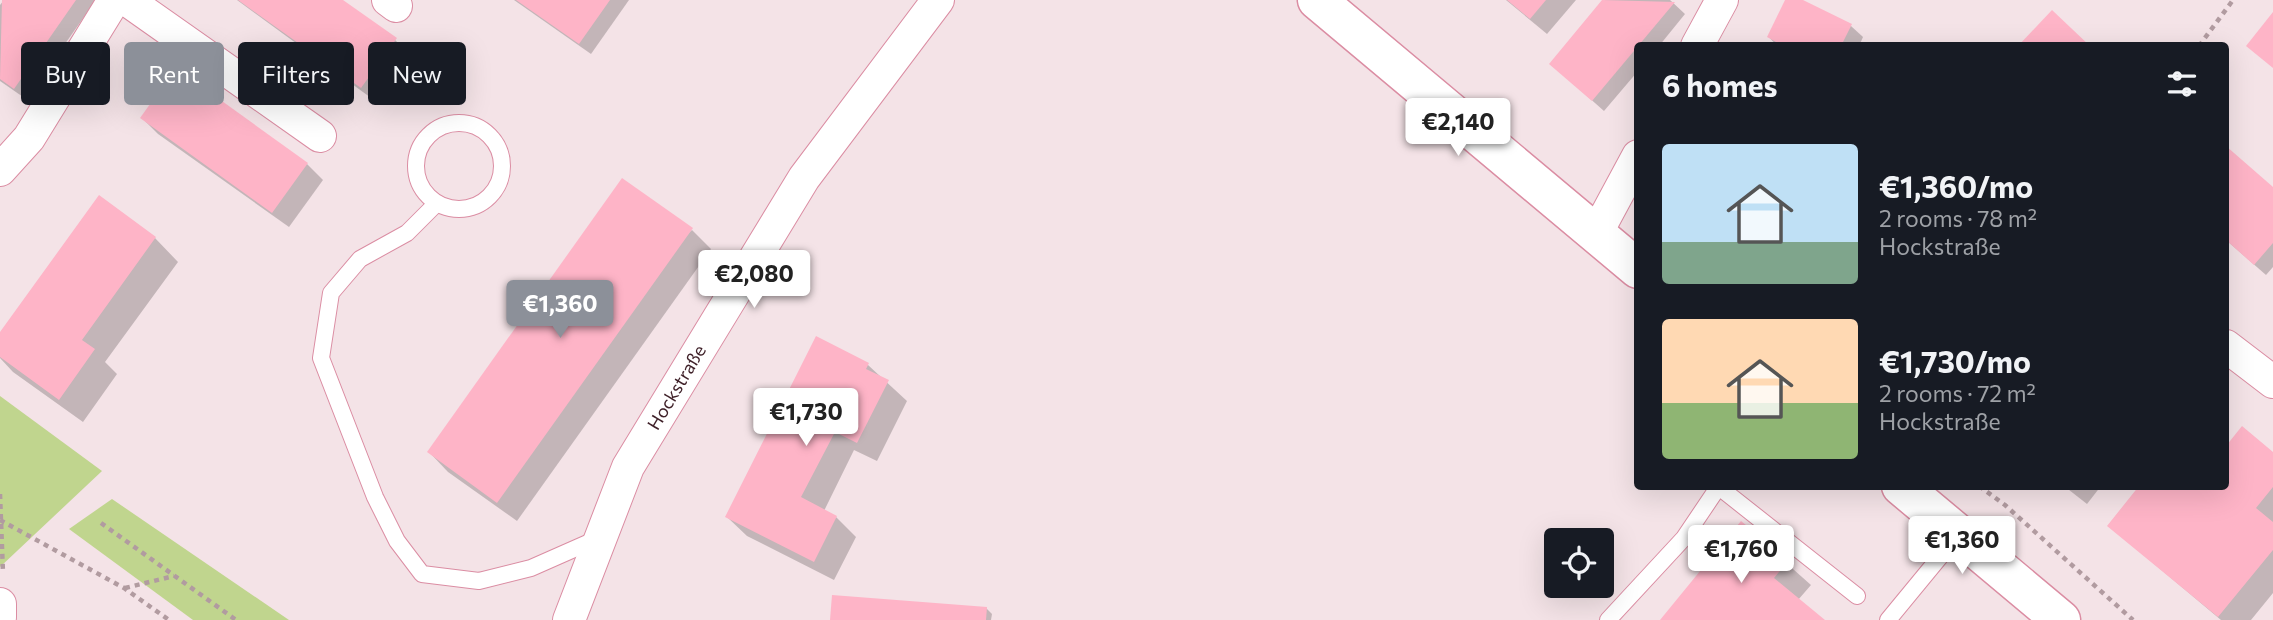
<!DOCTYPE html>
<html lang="en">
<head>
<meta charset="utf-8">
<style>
  :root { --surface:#171b24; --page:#20242c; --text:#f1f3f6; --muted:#9ea1a6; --accent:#8c9099 }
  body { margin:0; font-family:Commissioner,sans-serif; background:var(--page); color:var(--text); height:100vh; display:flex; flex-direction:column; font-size:26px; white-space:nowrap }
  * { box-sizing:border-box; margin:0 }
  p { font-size:23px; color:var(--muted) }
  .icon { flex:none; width:38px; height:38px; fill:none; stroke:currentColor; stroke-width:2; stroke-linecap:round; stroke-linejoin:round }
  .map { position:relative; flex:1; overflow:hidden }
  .sheet { position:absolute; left:1634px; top:42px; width:595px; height:448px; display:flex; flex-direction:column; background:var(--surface); border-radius:7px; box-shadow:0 7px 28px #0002 }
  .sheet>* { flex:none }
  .banner { position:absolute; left:21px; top:42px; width:665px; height:63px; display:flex; gap:14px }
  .tools { position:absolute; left:1544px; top:528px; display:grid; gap:14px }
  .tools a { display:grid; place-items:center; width:70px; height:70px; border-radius:7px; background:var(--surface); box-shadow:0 7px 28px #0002; font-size:35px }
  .price { position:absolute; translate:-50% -60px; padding:0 16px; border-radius:7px; background:#fff; color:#222; font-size:23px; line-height:46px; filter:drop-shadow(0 2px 4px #0008) }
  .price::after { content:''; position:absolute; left:50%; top:42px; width:21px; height:16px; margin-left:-10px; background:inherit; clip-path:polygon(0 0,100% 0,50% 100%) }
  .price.on { background:var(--accent); color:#fff }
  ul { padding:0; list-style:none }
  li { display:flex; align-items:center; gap:21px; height:175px; padding:0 28px }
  li span { display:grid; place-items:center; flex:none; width:196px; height:140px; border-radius:7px; color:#555 }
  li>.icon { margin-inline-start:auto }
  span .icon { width:84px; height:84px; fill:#fffc; stroke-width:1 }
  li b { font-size:30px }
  h2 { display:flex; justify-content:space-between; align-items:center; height:84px; padding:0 28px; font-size:30px }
  .chip { padding:0 24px; border-radius:7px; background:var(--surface); box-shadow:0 7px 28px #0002; font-size:24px; line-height:63px }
  .chip.on { background:var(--accent); color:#fff }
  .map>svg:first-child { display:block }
</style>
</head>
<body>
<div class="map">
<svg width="2273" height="620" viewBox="0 0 2273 620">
  <rect width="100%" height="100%" fill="#f4e3e7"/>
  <!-- green -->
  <g fill="#c0d58e">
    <polygon points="0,396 102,471 0,567"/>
    <polygon points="112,499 289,620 193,620 69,529"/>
  </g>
  <!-- shadow -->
  <g fill="#0003">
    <polygon points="4,0 96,0 26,99 0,81 0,5"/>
    <polygon points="237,0 340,0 395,40 412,56 378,103"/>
    <polygon points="514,0 629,0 591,54"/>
    <polygon points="1506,0 1576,0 1547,34"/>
    <polygon points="1605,0 1670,0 1685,14 1659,46 1638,46 1638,71 1604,111 1551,64"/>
    <polygon points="1787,0 1799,0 1851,26 1863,37 1859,46 1777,46 1769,37"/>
    <polygon points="142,118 307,164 323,180 289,227 158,134"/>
    <polygon points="2226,148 2273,189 2273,267 2266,275 2226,240"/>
    <polygon points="99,198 155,238 178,262 105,362 117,374 83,422 13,372 0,358 0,335"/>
    <polygon points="692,230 711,249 517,521 448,472 429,452"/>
    <polygon points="817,339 868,365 907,401 877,461 854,450 824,511 836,517 856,537 834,580 747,536 727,517"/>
    <polygon points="2226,449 2273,454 2273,593 2251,620 2221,620 2109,526 2226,486"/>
    <polygon points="2064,486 2101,486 2087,504"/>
    <polygon points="1741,523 1811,585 1798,600 1822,620 1663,620"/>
    <polygon points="986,608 992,614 991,620 832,620"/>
  </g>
  <!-- building -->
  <g fill="#feb4c7">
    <polygon points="2,0 76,0 14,89 0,79"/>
    <polygon points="238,0 343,0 397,38 361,88"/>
    <polygon points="516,0 610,0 579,44"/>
    <polygon points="1507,0 1546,0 1530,19"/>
    <polygon points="1602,0 1675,2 1592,101 1549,64"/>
    <polygon points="1785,0 1803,0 1852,24 1841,46 1783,46 1767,37"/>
    <polygon points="2052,10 2090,46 2018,46"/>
    <polygon points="2273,12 2273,68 2246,46"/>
    <polygon points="176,68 308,163 272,213 140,118"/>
    <polygon points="2226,146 2273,187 2273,243 2254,265 2226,240"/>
    <polygon points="622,178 693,228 497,503 427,452"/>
    <polygon points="99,195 156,237 82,340 95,349 59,400 0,357 0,332"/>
    <polygon points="816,336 869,363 866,369 889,380 857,443 835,432 801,497 837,516 814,562 725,517"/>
    <polygon points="2242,426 2273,452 2273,487 2256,508 2273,522 2273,550 2218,617 2107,526 2139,486 2226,486 2226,446"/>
    <polygon points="1741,521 1789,560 1774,578 1825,620 1660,620"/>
    <polygon points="832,595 987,607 986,620 830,620"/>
  </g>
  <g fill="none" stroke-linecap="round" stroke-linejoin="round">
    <!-- service casing -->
    <g stroke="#db8da3" stroke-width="18">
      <g id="service">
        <circle cx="459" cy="166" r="43"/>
        <polyline points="436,204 407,233 360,259 331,293 321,358 375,497 397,541 422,574 479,581 531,568 599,538"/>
        <polyline points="1719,487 1857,596"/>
        <polyline points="1608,620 1684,538 1719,486"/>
        <polyline points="1888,620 1958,535"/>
      </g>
    </g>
    <!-- minor casing -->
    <g stroke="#db8da3" stroke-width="34">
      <g id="minor">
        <polyline points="127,0 320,136"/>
        <polyline points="388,0 396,6"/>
        <polyline points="1697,46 1722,0"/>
        <polyline points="0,170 29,138 114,0"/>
        <polyline points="1596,234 1638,156"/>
        <polyline points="2226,346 2273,382"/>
        <polyline points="0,604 0,617"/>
        <polyline points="569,620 628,467 804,178 938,0"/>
      </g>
    </g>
    <!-- secondary casing -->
    <g stroke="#db8da3" stroke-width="41">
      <g id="secondary">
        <polyline points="1317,0 1638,269"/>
        <polyline points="1901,486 2061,620"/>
      </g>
    </g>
    <!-- path -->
    <g stroke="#b19ba0" stroke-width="4.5" stroke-dasharray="5 5" stroke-linecap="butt">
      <polyline points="2199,46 2233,0"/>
      <polyline points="1979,486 2005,505 2133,620"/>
      <polyline points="0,494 3,573"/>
      <polyline points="0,520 124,588 169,620"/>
      <polyline points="101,523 236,620"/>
      <polyline points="125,588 174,576"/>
    </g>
    <!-- service -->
    <use href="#service" stroke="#fff" stroke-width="16"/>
    <!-- minor -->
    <use href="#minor" stroke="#fff" stroke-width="32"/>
    <!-- secondary -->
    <use href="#secondary" stroke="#fff" stroke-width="38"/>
  </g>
  <g text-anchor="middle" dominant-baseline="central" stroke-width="5" stroke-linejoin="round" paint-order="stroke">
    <!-- street labels -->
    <g font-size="18" fill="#40222a" stroke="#fff">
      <text transform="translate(676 387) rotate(-59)">Hockstraße</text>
    </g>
  </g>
</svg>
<div class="tools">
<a><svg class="icon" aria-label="locate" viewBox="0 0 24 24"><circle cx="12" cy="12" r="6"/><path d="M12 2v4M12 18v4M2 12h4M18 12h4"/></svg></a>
</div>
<b class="price" style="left:1458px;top:158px">€2,140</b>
<b class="price" style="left:754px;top:310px">€2,080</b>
<b class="price on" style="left:560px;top:340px">€1,360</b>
<b class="price" style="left:806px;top:448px">€1,730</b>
<b class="price" style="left:1962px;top:576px">€1,360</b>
<b class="price" style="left:1741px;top:585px">€1,760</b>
<div class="banner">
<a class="chip">Buy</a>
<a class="chip on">Rent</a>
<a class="chip">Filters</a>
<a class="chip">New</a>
</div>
<section class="sheet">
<h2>6 homes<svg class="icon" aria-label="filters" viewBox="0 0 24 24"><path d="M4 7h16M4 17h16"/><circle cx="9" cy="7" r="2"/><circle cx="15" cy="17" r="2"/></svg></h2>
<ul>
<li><span style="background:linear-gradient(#bfe0f5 70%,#7fa58c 0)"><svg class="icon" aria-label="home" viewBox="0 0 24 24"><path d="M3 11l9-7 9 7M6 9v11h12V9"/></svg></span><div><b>€1,360/mo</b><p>2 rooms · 78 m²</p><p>Hockstraße</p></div></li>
<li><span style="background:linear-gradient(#ffd9b3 60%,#8fb573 0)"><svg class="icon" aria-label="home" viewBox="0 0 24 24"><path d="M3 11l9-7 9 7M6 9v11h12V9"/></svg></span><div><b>€1,730/mo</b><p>2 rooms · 72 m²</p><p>Hockstraße</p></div></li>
</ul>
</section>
</div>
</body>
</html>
